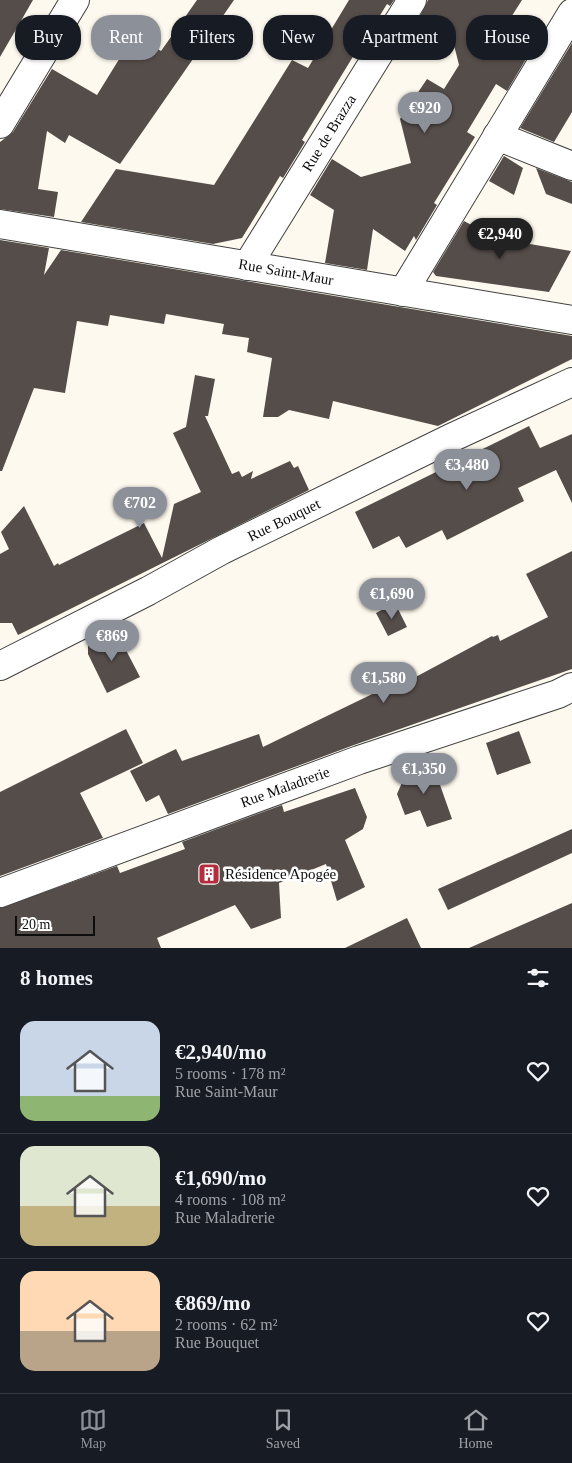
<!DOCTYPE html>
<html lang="en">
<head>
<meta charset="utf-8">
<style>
  :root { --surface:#171b24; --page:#242831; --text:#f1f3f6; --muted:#9ea1a6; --line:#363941; --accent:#8c9099 }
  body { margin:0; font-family:"Times New Roman",serif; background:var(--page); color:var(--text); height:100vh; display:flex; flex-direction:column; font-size:19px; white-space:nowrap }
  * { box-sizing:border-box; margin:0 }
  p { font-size:16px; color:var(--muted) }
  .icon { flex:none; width:28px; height:28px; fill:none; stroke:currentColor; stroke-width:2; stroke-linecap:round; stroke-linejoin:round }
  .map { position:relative; height:948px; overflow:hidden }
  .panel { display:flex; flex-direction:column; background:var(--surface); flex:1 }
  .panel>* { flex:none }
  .banner { position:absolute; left:15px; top:15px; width:542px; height:45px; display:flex; gap:10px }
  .scale { position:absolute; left:15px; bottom:12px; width:80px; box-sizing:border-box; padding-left:5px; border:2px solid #0d0d0d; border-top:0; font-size:14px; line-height:18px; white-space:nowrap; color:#0d0d0d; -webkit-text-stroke:4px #fff; paint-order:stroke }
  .price { position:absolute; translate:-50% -42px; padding:0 11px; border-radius:18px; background:var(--accent); color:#fff; font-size:16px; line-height:32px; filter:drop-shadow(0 1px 2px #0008) }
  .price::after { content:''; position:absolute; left:50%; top:30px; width:15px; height:11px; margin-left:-8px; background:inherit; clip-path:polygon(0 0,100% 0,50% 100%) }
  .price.current { background:#222; color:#fff }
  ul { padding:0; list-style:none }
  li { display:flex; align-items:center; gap:15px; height:125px; padding:0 20px }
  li+li { border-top:1px solid var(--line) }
  li span { display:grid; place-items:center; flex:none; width:140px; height:100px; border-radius:15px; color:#555 }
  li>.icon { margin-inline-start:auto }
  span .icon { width:60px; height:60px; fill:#fffc; stroke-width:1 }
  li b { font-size:21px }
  h2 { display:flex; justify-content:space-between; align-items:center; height:60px; padding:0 20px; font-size:21px }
  .chip { padding:0 18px; border-radius:20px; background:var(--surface); box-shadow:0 1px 4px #0004; font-size:18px; line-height:45px }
  .chip.current { background:var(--accent); color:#fff }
  .tabs { display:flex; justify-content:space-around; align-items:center; height:70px; border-top:1px solid var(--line); background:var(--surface); font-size:14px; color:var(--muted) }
  .tabs a { display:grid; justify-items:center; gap:2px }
  .tabs .current { color:var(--accent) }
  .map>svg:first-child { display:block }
</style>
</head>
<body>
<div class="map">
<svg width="572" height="948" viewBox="0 0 572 948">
  <rect width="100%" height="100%" fill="#fef9ee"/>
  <!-- building -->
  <g fill="#554d4a">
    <polygon points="0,0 33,0 0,57"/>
    <polygon points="197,0 234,0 120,164 69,135 65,143 47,131 38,189 58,192 54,217 0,209 0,142 13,132 52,69 97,95 134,35 161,51"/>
    <polygon points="349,0 394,0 390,6 387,4 366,38 365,37 302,140 305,142 283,178 280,176 242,238 213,244 81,222 116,169 214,185 292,60 308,68"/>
    <polygon points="428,0 522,0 503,30 532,49 507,91 496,84 467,132 475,137 434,203 437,205 416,240 414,236 405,251 373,229 367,270 325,263 334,210 310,195 332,159 361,177 411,163 400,119 427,79 444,89 459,65 454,45 417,22"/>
    <polygon points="572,43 572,112 554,142 520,128"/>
    <polygon points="504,156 523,168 514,195 489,181"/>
    <polygon points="536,168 572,182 572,204 546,194"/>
    <polygon points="464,221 477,228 479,225 493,232 495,228 524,243 571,251 549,292 436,276 433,272"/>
    <polygon points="0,240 49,248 44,275 61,250 572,336 572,359 438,426 333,401 329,419 289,410 278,417 263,417 272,358 247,352 249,338 222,334 224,324 166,314 164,324 110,315 108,326 77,321 65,393 34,388 2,471 0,471"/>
    <polygon points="195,375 215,379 208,416 205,416 232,474 239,471 242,477 253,471 251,479 290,461 294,468 298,466 309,490 18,635 12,623 0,623 0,554 9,549 1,532 24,506 54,566 58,563 59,565 144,523 162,558 174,504 201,492 173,433 186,427"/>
    <polygon points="529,426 540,448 572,434 572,503 556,470 518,488 524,501 447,540 442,530 406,548 399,536 373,549 355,512"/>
    <polygon points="572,551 572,669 354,745 168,814 159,795 146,802 130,771 176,749 182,761 259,734 263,747 395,683 397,687 492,636 493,637 498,635 500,641 548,617 526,574"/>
    <polygon points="395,603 407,627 388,636 376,613"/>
    <polygon points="116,631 140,677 107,693 88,654 88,646"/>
    <polygon points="126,729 143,763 80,793 103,838 0,876 0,792"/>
    <polygon points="519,731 531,763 497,775 486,743"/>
    <polygon points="432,762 452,819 427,827 420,810 405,815 397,794 407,771"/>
    <polygon points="355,788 367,817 363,829 345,840 365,887 337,901 326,864 279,883 281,918 251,929 235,905 157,938 161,948 0,948 0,908 117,866 120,873 185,849 182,842 282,805 284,812"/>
    <polygon points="572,829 572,853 448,910 438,889"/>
    <polygon points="572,903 572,948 469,948"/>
    <polygon points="407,918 421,948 345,948"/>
  </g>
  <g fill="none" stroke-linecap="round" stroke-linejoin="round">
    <!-- minor casing -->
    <g stroke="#404040" stroke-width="30">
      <g id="minor">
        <polyline points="0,124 75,0"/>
        <polyline points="497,136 572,166"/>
        <polyline points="247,266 412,0"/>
        <polyline points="403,292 572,13"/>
        <polyline points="0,893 359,760 558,694 572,687"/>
      </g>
    </g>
    <!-- tertiary casing -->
    <g stroke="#404040" stroke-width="30">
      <g id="tertiary">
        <polyline points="0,224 572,320"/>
        <polyline points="0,666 148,591 222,550 451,438 572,382"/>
      </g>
    </g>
    <!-- minor -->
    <use href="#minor" stroke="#fff" stroke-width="28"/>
    <!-- tertiary -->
    <use href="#tertiary" stroke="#fff" stroke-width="28"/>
  </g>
  <!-- icons -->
  <defs>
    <g id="building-square" transform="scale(1.125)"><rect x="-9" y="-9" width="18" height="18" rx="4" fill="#b42d3f" stroke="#fff"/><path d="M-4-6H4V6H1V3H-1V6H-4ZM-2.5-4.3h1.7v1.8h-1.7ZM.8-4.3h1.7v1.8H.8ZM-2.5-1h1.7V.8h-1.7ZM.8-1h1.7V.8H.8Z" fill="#fff"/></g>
  </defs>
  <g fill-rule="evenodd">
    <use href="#building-square" x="209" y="874"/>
  </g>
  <g text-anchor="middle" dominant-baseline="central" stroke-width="5" stroke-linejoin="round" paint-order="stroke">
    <!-- street labels -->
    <g font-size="15" fill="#0d0d0d" stroke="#fff">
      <text transform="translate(329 133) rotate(-58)">Rue de Brazza</text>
      <text transform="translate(286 272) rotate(10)">Rue Saint-Maur</text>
      <text transform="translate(284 520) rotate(-26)">Rue Bouquet</text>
      <text transform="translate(285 787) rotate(-20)">Rue Maladrerie</text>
    </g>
    <!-- poi labels -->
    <g font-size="15" fill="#0d0d0d" stroke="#fff" text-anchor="start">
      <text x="225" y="874">Résidence Apogée</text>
    </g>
  </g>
</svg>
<div class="scale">20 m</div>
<b class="price" style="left:425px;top:134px">€920</b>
<b class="price current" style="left:500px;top:260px">€2,940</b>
<b class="price" style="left:467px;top:491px">€3,480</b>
<b class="price" style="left:140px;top:529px">€702</b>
<b class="price" style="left:392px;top:620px">€1,690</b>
<b class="price" style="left:112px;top:662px">€869</b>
<b class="price" style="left:384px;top:704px">€1,580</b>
<b class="price" style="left:424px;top:795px">€1,350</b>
<div class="banner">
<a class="chip">Buy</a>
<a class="chip current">Rent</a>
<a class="chip">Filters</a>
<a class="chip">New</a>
<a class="chip">Apartment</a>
<a class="chip">House</a>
</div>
</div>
<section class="panel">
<h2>8 homes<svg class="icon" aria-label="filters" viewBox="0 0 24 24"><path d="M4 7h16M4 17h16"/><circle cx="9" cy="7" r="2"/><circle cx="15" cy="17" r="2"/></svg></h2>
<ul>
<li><span style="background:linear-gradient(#c9d6e8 75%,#8fb573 0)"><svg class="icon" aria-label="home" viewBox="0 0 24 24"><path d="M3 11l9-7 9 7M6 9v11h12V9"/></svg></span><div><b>€2,940/mo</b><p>5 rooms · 178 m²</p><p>Rue Saint-Maur</p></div><svg class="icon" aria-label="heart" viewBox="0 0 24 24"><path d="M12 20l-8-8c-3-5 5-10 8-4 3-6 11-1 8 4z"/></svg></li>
<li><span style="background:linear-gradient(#dfe7d0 60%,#c2b280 0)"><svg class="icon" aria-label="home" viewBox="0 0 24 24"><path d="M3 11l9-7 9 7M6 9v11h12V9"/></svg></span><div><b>€1,690/mo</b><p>4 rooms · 108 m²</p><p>Rue Maladrerie</p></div><svg class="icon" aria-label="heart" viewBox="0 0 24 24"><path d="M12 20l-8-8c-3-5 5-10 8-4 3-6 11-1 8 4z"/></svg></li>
<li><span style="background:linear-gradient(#ffd9b3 60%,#b9a48a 0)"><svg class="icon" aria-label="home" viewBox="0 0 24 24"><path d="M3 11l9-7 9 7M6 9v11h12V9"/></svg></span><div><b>€869/mo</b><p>2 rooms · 62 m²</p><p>Rue Bouquet</p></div><svg class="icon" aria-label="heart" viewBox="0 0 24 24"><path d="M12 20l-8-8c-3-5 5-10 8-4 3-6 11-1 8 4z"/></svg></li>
</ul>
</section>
<nav class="tabs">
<a class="current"><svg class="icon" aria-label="map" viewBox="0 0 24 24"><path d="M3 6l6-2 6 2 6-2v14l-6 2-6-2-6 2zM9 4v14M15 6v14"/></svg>Map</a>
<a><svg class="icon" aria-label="saved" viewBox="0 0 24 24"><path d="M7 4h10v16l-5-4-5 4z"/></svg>Saved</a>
<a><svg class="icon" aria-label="home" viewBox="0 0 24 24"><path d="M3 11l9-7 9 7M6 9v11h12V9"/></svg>Home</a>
</nav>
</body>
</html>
